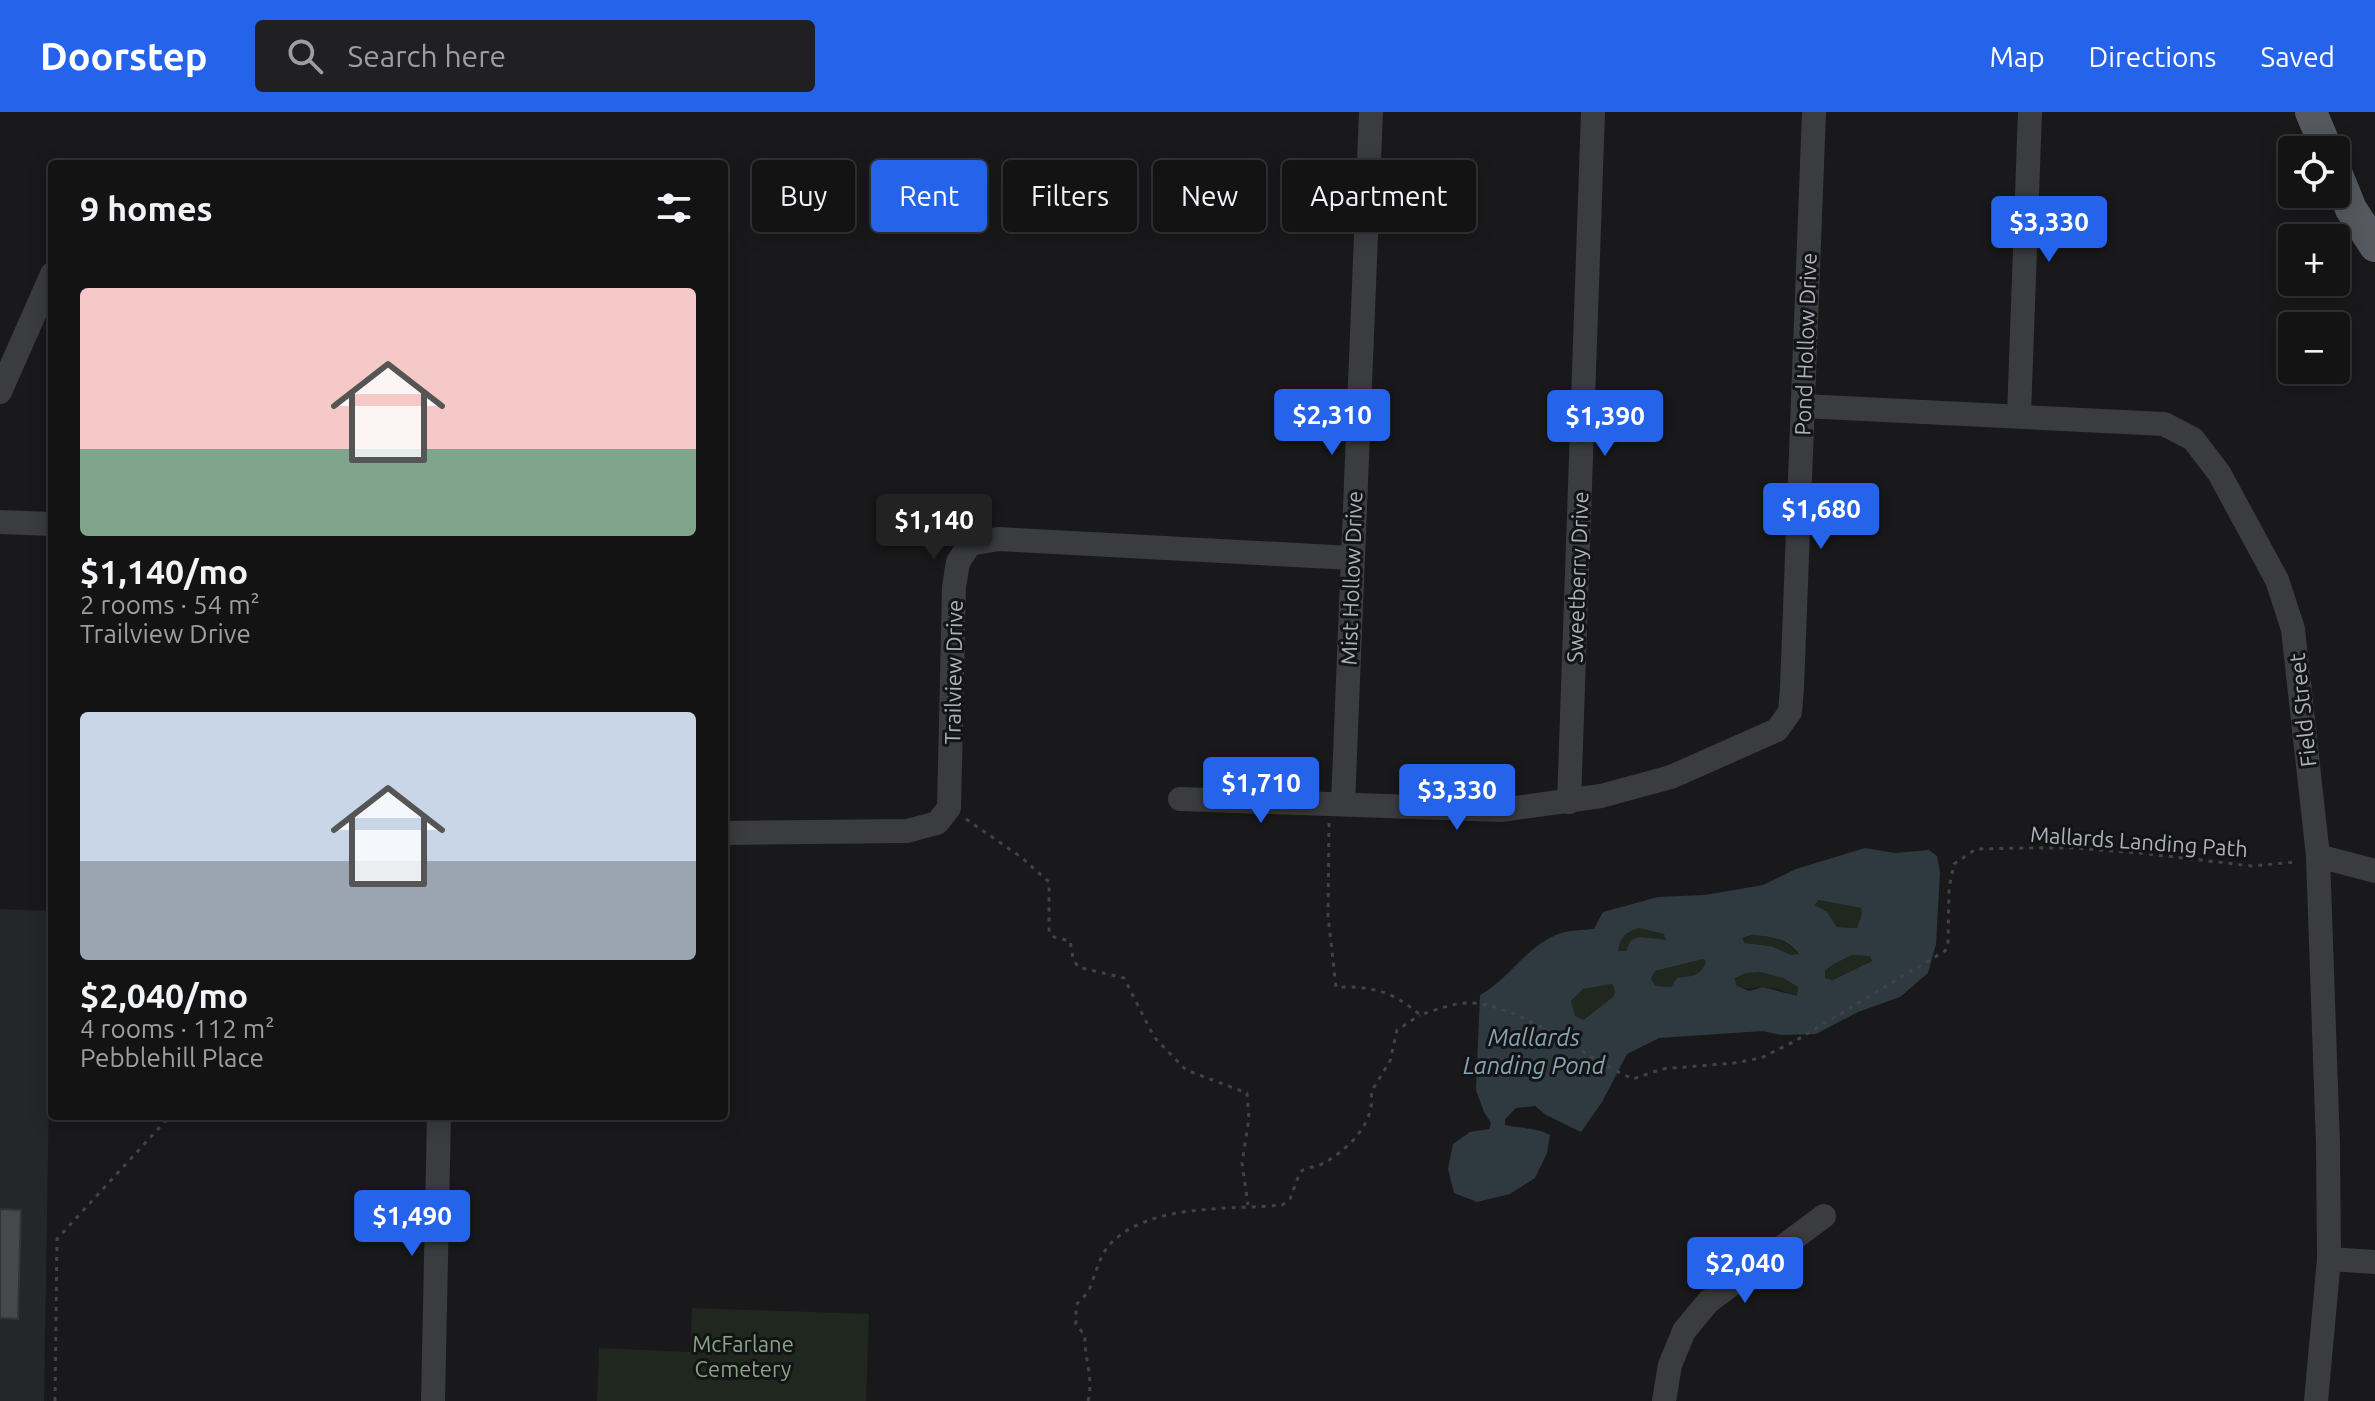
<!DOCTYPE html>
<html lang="en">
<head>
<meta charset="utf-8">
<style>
  :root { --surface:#131314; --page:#202022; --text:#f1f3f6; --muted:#9d9ea0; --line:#323234; --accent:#2563eb }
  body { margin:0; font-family:Ubuntu,sans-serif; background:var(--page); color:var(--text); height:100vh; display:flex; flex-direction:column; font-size:30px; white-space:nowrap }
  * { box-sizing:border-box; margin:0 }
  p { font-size:26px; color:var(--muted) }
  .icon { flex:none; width:44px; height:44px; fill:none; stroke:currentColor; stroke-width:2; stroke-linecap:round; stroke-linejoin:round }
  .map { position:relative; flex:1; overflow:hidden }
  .drawer { position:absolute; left:48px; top:48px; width:680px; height:960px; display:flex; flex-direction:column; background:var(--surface); border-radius:8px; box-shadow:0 4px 20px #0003,0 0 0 2px var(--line) }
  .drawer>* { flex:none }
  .banner { position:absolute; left:752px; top:48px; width:760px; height:72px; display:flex; gap:16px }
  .tools { position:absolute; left:2278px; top:24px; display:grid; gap:16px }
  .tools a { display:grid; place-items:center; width:72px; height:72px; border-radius:8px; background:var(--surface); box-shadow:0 4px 20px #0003,0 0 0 2px var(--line); font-size:40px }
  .price { position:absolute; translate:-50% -68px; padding:0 18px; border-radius:8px; background:var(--accent); color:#fff; font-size:26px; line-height:52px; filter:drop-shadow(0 2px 4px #0008) }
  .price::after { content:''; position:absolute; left:50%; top:48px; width:24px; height:18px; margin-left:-12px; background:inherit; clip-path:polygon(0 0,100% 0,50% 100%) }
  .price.selected { background:#222; color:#fff }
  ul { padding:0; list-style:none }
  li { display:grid; align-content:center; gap:16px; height:424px; padding:0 32px }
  li span { display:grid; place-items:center; height:248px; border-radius:8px; color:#555 }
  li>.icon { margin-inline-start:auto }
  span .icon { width:144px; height:144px; fill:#fffc; stroke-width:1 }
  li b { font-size:34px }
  h2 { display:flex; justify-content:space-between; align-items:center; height:96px; padding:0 32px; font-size:34px }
  .chip { padding:0 28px; border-radius:8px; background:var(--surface); box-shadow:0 4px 20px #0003,0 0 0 2px var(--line); font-size:28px; line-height:72px }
  .chip.selected { background:var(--accent); color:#fff }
  header { display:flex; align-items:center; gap:48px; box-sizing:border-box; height:112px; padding:0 40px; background:var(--accent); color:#fff }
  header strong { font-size:38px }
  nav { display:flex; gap:44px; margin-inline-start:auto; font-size:28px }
  .search { width:560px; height:72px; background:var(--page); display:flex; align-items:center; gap:20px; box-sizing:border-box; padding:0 28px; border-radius:8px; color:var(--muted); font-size:30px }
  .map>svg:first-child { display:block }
</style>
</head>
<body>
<header>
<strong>Doorstep</strong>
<div class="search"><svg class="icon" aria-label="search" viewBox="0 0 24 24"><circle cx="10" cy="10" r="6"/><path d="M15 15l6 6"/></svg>Search here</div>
<nav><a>Map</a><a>Directions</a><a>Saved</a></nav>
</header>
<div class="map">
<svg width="2375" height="1289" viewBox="0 0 2375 1289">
  <rect width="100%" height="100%" fill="#19191b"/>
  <!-- built -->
  <polygon fill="#252628" points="0,797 52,799 44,1289 0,1289"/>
  <!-- green -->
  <g fill="#1f271f">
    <polygon points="1818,788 1861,796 1862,801 1857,816 1837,815 1827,800 1815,793"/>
    <path d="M1639 816 1665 822 1666 829 1640 825 1626 839H1618C1620 825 1626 820 1639 816Z"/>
    <path d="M1751 823C1770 824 1787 826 1799 843H1791L1771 834 1744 831 1743 827Z"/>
    <polygon points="1852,843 1870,844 1872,849 1833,868 1825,866 1825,859 1832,853"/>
    <path d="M1703 847 1706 849C1702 864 1691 864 1677 866L1671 875 1656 874 1651 867 1655 859Z"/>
    <path d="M1760 860 1783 866 1798 875 1797 885C1787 880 1774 875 1763 875 1749 876 1750 879 1736 873L1734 867 1746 861Z"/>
    <polygon points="1611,872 1615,879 1613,885 1582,908 1575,904 1571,889 1583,877"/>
    <polygon points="692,1196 869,1202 866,1289 597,1289 599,1236 690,1240"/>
  </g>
  <!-- water -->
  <path fill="#2f3a40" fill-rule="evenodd" d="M1865 736 1895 741 1929 738 1937 744 1940 760 1936 832 1928 861 1900 885 1858 900 1816 922 1781 923 1763 919 1659 926 1627 942 1602 990 1581 1020 1546 1003 1535 994 1516 996 1505 1007V1013C1521 1017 1536 1015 1550 1023L1547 1041 1535 1066 1510 1082 1477 1090 1454 1081 1448 1057 1453 1032 1470 1020 1489 1017 1491 1011 1484 1000 1476 978 1480 883C1508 868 1525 836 1556 823 1567 818 1583 818 1594 817L1603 800 1658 785 1705 783 1763 773 1796 757ZM1818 788 1861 796 1862 801 1857 816 1837 815 1827 800 1815 793ZM1639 816 1664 822 1666 828 1640 825 1631 828 1626 839H1618C1620 825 1626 820 1639 816ZM1751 823C1769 824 1788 826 1799 842L1791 843 1771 834 1744 831 1743 826ZM1852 843 1870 844 1872 849 1833 868 1825 866V859L1832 853ZM1703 847 1706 849C1702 864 1691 864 1677 866L1671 875 1656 874 1651 867 1655 859ZM1760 860 1783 866 1798 875 1797 884 1763 875 1749 879 1736 873 1735 866 1746 861ZM1612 872 1615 879 1613 885 1583 908 1575 904 1571 889 1583 877Z"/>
  <!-- building -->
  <polygon fill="#46484b" stroke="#333437" stroke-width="2" points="0,1097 21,1098 18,1207 0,1206"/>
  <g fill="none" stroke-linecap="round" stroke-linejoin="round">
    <!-- path -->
    <g stroke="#404347" stroke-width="3" stroke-dasharray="4 6" stroke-linecap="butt">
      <polyline points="966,707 1021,745 1049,770 1049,820 1054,825 1070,829 1073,846 1078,855 1124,866 1154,925 1186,958 1247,981 1249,1006 1242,1051 1248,1093"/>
      <path d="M1329 711 1328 804 1336 875C1371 874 1393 879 1420 903 1436 898 1452 891 1469 891 1519 891 1585 946 1633 967L1662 957 1734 951 1761 946 1795 929 1945 839 1948 832 1949 776 1954 752 1976 737 2028 736H2074L2140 741 2252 754 2295 750"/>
      <polyline points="55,1289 57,1127 170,1004"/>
      <path d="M1088 1289C1094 1266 1084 1246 1085 1224L1076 1212V1193C1081 1187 1089 1181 1091 1173 1097 1157 1100 1142 1113 1129 1154 1091 1231 1098 1282 1093L1290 1087 1300 1060C1307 1055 1316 1055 1324 1051 1349 1037 1376 1010 1371 980L1390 949 1397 918 1420 903"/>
    </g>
    <!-- minor -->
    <g stroke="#3a3c40" stroke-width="24">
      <polyline points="0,280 52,162"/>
      <polyline points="1803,294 2164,312 2193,327 2219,361 2277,468 2293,517 2318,744 2328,1033 2329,1147 2316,1289"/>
      <polyline points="2019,303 2030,0"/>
      <polyline points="0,410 52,412"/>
      <polyline points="1180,687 1501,698 1601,684 1671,665 1777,618 1790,600 1792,576 1814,0"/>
      <polyline points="1569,690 1593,0"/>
      <polyline points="1343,692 1371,0"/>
      <polyline points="724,721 907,719 937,711 949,696 954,475 958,450 970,432 998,427 1351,446"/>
      <polyline points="2318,744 2375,759"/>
      <polyline points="2329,1147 2375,1150"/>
      <polyline points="433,1289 439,1004"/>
      <polyline points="1664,1289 1670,1253 1684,1219 1708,1190 1824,1104"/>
    </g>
    <!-- major -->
    <g stroke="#56595f" stroke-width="32">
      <polyline points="2311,0 2327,38"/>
      <polyline points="2336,60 2351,97 2375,134"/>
    </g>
  </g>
  <g text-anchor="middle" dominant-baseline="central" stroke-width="6" stroke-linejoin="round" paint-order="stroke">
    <!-- street labels -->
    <g font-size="22" fill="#acb2bb" stroke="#141416">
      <text transform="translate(1805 232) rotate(-88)">Pond Hollow Drive</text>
      <text transform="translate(1577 465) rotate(-88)">Sweetberry Drive</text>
      <text transform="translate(1351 466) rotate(-88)">Mist Hollow Drive</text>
      <text transform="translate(953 560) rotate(-89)">Trailview Drive</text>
      <text transform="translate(2302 598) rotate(-96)">Field Street</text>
      <text transform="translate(2139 729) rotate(4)">Mallards Landing Path</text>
    </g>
    <!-- park labels -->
    <g font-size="22" fill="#85a583" stroke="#141416">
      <text x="743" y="1231">McFarlane<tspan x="743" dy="25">Cemetery</tspan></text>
    </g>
    <!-- water labels -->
    <g font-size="24" font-style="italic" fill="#84a4b5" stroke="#141416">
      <text x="1534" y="925">Mallards<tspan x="1534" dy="28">Landing Pond</tspan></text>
    </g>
  </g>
</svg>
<div class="tools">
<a><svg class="icon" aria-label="locate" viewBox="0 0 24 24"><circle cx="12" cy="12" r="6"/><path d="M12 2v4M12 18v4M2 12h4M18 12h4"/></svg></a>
<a>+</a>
<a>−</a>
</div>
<b class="price" style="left:2049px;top:152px">$3,330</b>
<b class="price" style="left:1332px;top:345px">$2,310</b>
<b class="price" style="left:1605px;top:346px">$1,390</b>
<b class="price" style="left:1821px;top:439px">$1,680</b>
<b class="price selected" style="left:934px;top:450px">$1,140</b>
<b class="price" style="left:1261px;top:713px">$1,710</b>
<b class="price" style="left:1457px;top:720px">$3,330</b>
<b class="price" style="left:412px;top:1146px">$1,490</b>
<b class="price" style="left:1745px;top:1193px">$2,040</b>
<div class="banner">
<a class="chip">Buy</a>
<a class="chip selected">Rent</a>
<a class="chip">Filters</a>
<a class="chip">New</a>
<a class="chip">Apartment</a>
</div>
<section class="drawer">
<h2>9 homes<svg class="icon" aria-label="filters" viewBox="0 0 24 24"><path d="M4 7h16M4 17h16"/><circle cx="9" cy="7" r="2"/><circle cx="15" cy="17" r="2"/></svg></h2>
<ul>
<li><span style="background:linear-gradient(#f6c9c9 65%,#7fa58c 0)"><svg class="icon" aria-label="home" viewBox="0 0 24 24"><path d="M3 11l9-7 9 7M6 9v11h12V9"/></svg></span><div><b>$1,140/mo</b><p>2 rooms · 54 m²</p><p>Trailview Drive</p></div></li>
<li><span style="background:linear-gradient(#c9d6e8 60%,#9aa5b1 0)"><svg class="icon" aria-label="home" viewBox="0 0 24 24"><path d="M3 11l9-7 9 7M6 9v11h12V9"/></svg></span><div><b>$2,040/mo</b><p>4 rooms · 112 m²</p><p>Pebblehill Place</p></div></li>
</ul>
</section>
</div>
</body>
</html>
